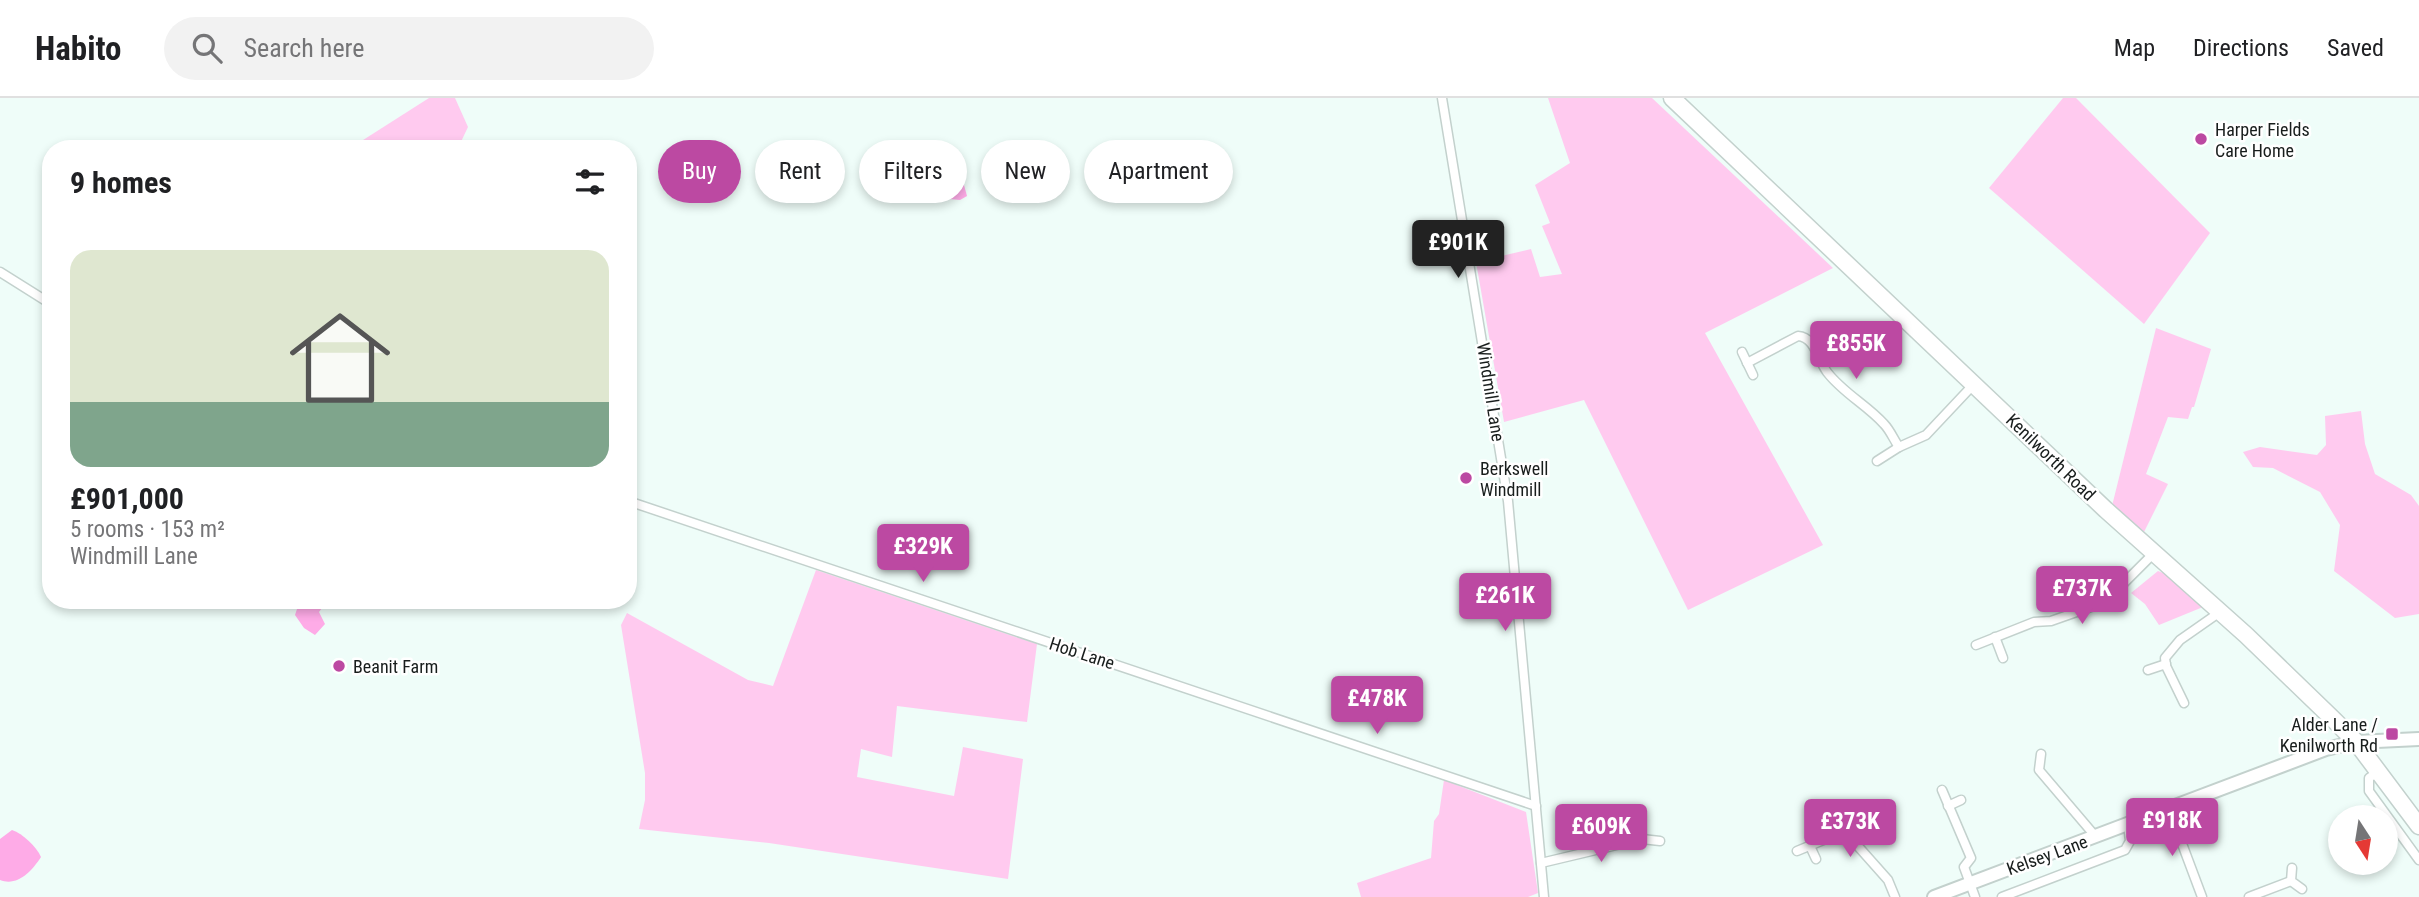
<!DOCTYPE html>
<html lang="en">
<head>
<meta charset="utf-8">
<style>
  :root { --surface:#fff; --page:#f2f2f2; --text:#202124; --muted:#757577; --line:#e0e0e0; --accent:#bc49a2 }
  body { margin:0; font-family:"Roboto Condensed",sans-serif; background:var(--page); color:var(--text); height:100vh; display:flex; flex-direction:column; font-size:26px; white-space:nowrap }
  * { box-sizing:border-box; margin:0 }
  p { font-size:23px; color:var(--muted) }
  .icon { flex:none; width:38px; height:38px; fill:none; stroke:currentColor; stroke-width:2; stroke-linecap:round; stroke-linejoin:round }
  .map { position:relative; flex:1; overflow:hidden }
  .details { position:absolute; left:42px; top:42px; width:595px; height:469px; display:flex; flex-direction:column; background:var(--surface); border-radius:28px; box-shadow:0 4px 10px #0003 }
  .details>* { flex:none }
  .top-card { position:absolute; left:658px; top:42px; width:665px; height:63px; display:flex; gap:14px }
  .needle { width:46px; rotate:168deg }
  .fabs { position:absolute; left:2328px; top:707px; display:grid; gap:14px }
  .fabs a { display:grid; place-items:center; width:70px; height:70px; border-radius:50%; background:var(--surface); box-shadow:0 4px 10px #0003; font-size:35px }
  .price { position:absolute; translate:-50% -60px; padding:0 16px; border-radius:7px; background:var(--accent); color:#fff; font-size:23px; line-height:46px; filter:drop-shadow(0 2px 4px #0008) }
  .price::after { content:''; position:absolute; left:50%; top:42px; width:21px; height:16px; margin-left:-10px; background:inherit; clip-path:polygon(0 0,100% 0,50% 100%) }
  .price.current { background:#222; color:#fff }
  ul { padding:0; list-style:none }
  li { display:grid; align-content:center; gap:14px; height:371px; padding:0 28px }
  li span { display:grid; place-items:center; height:217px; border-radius:21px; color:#555 }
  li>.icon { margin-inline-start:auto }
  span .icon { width:126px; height:126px; fill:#fffc; stroke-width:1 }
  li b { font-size:30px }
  h2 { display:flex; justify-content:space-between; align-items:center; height:84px; padding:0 28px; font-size:30px }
  .pill { padding:0 24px; border-radius:32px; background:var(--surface); box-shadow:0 4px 10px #0003; font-size:24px; line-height:63px }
  .pill.current { background:var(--accent); color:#fff }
  header { display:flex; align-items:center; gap:42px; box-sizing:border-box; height:98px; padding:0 35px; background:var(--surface); border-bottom:2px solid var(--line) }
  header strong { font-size:33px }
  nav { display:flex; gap:38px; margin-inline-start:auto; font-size:24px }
  .search { width:490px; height:63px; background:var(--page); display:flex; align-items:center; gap:18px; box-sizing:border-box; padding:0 24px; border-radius:38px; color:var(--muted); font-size:26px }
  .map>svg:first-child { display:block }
</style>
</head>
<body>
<header>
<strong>Habito</strong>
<div class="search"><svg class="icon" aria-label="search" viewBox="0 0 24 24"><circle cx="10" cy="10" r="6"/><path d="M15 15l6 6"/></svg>Search here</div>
<nav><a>Map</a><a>Directions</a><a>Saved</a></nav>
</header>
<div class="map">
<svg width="2419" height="799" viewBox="0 0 2419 799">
  <rect width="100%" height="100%" fill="#effdf9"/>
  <!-- green -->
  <g fill="#ffcaef">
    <polygon points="429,0 455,0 468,29 458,50 349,51"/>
    <polygon points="1548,0 1652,0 1833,170 1705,235 1823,447 1688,512 1584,302 1504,324 1476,164 1531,151 1540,179 1562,176 1542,128 1550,125 1535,87 1570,65"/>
    <polygon points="2063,0 2076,0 2210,135 2144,226 1989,90"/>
    <polygon points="2156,230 2211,251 2194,309 2192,309 2188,321 2168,319 2146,376 2168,386 2144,434 2112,408"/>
    <polygon points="2361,313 2365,346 2375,376 2411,397 2419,408 2419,516 2395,520 2334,473 2340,427 2320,394 2273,370 2253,369 2243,354 2260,349 2317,357 2326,347 2325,318"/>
    <polygon points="816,472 1037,546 1027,624 897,608 892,659 861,651 857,679 954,698 963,649 1023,661 1008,781 769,745 639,731 645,702 645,675 621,527 627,515 748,582 773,588"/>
    <polygon points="2158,473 2168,477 2203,509 2159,527 2145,506 2131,495"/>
    <polygon points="1444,682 1526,714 1538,795 1528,799 1361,799 1357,785 1431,760 1434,723 1439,716"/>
  </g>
  <!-- water -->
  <g fill="#feabe7">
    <polygon points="945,82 957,83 964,87 967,98 960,102 939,100 934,92 936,86"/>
    <polygon points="306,503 313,503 322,510 319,514 325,526 315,537 304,530 295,517 298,508"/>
    <path d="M12 732C23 736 36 748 41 759 32 773 17 789 0 782V741Z"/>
  </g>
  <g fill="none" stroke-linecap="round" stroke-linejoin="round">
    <!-- street casing -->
    <g stroke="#c3d1cd" stroke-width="11">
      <g id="street">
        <polyline points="1442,0 1508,403 1544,799"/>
        <polyline points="0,174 51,206"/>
        <polyline points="1742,254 1753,277"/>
        <path d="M1747 265 1798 238C1815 239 1818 262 1827 274 1843 295 1867 307 1884 326 1890 332 1894 342 1899 349L1926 337 1974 286"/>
        <polyline points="1877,363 1899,349"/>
        <polyline points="628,403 1536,708"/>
        <polyline points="1995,539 2003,560"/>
        <polyline points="1976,547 2034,524 2051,523 2105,504 2155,454"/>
        <polyline points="2148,572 2166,566"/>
        <polyline points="2184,605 2166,568 2165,560 2180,542 2220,514"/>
        <polyline points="2041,656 2039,672 2096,739"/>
        <polyline points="2379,673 2369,680 2369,693 2419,762"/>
        <polyline points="1942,692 1971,760 1964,769 1975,799"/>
        <polyline points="1948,708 1961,702"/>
        <polyline points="2169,711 2202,799"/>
        <polyline points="1641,729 1642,741"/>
        <polyline points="1810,748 1816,761"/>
        <polyline points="1797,753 1838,736 1848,737 1888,782 1895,799"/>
        <polyline points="1541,765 1642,741 1660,743"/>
        <polyline points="2292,770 2291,783 2302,791"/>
        <polyline points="2002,799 2125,752 2130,743 2128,727"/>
        <polyline points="2249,799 2291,783"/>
      </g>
    </g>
    <!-- secondary casing -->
    <g stroke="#c3d1cd" stroke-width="16">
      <polyline id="secondary" points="1934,799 2326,651 2356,644 2419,641"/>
    </g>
    <!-- highway casing -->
    <g stroke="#c3d1cd" stroke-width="19">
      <polyline id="highway" points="1672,0 2106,412 2246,537 2333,621 2356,644 2419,728"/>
    </g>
    <!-- street -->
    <use href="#street" stroke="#fff" stroke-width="8"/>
    <!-- secondary -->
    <use href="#secondary" stroke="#fff" stroke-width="12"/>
    <!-- highway -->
    <use href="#highway" stroke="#fff" stroke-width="16"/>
  </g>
  <!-- markers -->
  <g fill="#bc49a2" stroke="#fff" stroke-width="2.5">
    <circle cx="2201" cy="41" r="7"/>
    <circle cx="1466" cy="380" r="7"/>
    <circle cx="339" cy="568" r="7"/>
    <rect x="2385" y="629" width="14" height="14" rx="3.5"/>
  </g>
  <g text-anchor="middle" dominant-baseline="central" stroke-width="5" stroke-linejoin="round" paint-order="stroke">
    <!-- poi labels -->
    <g font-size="18" fill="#181d1c" stroke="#fff" text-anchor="start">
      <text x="2215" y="31">Harper Fields<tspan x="2215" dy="21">Care Home</tspan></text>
      <text x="1480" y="370">Berkswell<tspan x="1480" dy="21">Windmill</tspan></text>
      <text x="353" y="568">Beanit Farm</text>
      <text x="2378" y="626" text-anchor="end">Alder Lane /<tspan x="2378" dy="21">Kenilworth Rd</tspan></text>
    </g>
    <!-- street labels -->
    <g font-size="18" fill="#181d1c" stroke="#fff">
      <text transform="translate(1491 294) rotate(81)">Windmill Lane</text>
      <text transform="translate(2051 359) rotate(44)">Kenilworth Road</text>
      <text transform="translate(1082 555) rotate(18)">Hob Lane</text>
      <text transform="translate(2047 757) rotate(-20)">Kelsey Lane</text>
    </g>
  </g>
</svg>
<div class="fabs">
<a><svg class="needle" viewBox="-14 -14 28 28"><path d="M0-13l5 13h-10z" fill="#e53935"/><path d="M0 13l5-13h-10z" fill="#757577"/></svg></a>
</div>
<b class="price current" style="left:1458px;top:182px">£901K</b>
<b class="price" style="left:1856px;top:283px">£855K</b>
<b class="price" style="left:923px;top:486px">£329K</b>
<b class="price" style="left:2082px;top:528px">£737K</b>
<b class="price" style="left:1505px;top:535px">£261K</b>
<b class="price" style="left:1377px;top:638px">£478K</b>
<b class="price" style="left:2172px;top:760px">£918K</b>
<b class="price" style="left:1850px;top:761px">£373K</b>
<b class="price" style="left:1601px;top:766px">£609K</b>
<div class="top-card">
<a class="pill current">Buy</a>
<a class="pill">Rent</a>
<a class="pill">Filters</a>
<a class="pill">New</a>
<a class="pill">Apartment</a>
</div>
<section class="details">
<h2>9 homes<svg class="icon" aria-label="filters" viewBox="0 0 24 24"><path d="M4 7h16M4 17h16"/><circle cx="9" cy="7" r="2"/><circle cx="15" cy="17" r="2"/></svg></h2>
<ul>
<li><span style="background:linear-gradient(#dfe7d0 70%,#7fa58c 0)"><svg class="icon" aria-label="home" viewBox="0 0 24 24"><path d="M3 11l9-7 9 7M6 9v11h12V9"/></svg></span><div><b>£901,000</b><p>5 rooms · 153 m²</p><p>Windmill Lane</p></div></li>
</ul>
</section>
</div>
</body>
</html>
